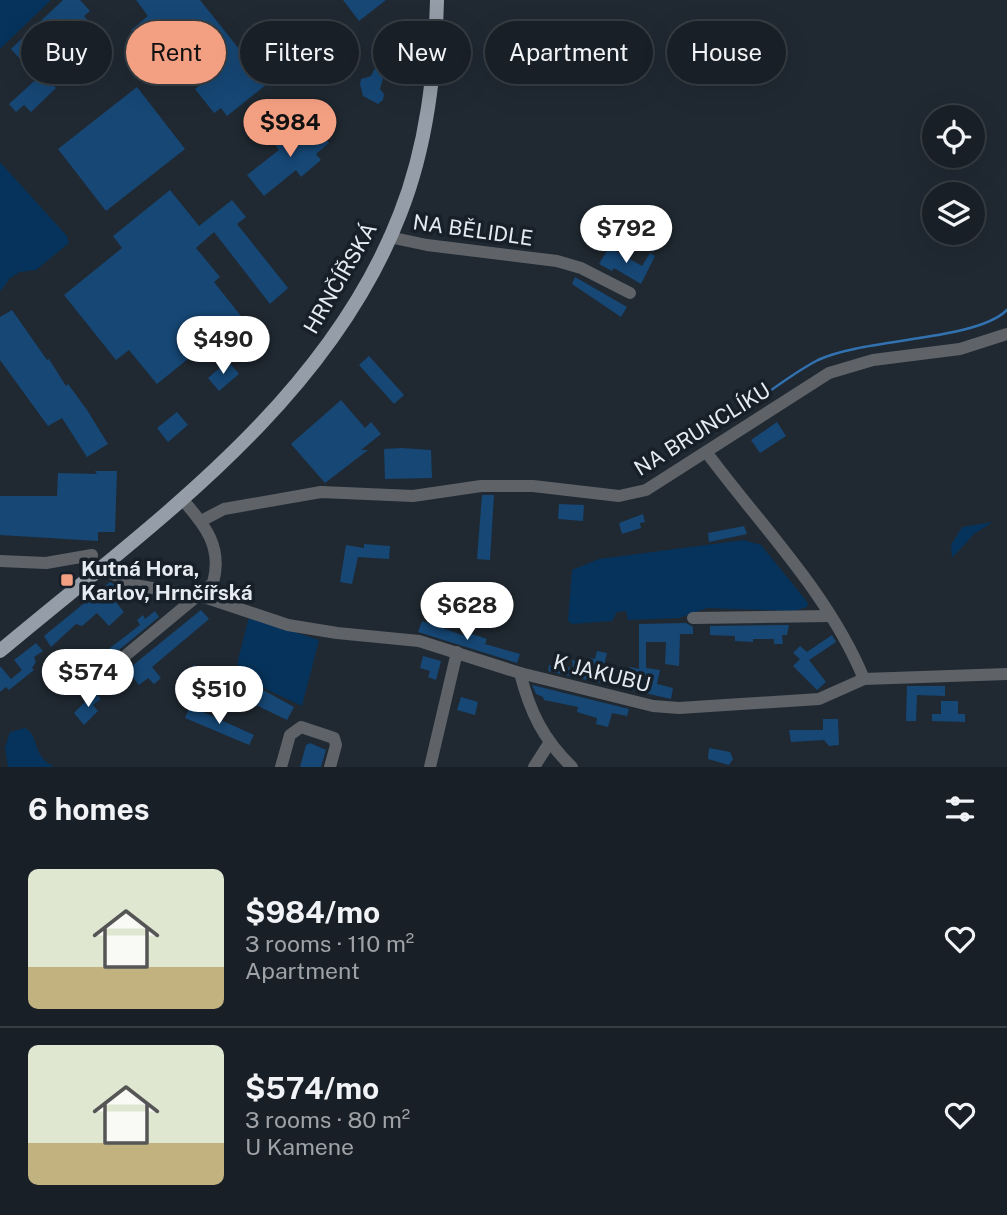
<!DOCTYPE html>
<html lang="en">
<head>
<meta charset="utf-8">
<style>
  :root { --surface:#181f26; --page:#252c32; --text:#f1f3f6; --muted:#9fa2a7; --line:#363d43; --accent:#f39f82 }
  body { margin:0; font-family:"Public Sans",sans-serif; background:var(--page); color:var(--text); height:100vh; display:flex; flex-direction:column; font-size:26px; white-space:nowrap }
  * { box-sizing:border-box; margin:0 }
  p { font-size:23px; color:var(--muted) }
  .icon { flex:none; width:38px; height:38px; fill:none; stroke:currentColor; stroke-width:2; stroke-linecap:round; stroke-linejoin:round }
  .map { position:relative; height:767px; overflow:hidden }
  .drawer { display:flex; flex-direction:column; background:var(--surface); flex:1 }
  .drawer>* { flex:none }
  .hud { position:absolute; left:21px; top:21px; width:966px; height:63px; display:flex; gap:14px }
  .buttons { position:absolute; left:922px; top:105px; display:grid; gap:14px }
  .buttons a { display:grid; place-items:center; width:63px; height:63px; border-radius:50%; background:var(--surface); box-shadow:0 7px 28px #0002,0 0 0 2px var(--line); font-size:35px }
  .price { position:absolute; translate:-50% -60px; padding:0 16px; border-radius:24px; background:#fff; color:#222; font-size:23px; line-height:46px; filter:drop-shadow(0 2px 4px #0008) }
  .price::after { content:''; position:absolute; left:50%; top:42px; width:21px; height:16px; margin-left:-10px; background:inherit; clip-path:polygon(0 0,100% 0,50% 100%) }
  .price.active { background:var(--accent); color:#111 }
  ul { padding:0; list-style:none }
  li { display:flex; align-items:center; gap:21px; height:175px; padding:0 28px }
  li+li { border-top:2px solid var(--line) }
  li span { display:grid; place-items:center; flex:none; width:196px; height:140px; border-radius:10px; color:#555 }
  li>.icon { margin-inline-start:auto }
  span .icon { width:84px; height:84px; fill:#fffc; stroke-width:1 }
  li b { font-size:30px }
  h2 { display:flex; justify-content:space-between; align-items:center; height:84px; padding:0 28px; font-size:30px }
  .chip { padding:0 24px; border-radius:32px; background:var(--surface); box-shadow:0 7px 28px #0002,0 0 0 2px var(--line); font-size:24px; line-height:63px }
  .chip.active { background:var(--accent); color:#111 }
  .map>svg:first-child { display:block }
</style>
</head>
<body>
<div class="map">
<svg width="1007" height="767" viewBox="0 0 1007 767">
  <rect width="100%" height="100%" fill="#202932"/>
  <!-- green -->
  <g fill="#06335b">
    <polygon points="0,0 51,0 0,49"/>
    <polygon points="0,162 67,236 69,243 36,270 20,272 10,278 0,292"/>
    <polygon points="993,522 974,534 952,558 951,545 962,527"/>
    <polygon points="744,540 761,545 808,603 807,607 795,611 707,608 679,618 628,620 626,611 617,612 612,621 572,624 568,621 572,570 599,559"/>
    <polygon points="249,617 319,640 302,706 255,684 237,664"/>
    <path d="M25 728C40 736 31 755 54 767H8L5 748 10 732Z"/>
  </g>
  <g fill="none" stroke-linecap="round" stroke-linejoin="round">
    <!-- stream -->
    <path stroke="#3272b0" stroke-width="2.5" d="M729 420C758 401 787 376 818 360 864 338 976 341 1007 310"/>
  </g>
  <!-- building -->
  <g fill="#164775">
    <polygon points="63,0 80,0 90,11 84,16 89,22 78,32 90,46 79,57 71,48 75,44 65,33 28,68 11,49"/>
    <polygon points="136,0 200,0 267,84 227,116 221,108 214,113 195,89 202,84 174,48 157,62 131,30 148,16"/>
    <polygon points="343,0 386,0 359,21"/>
    <polygon points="375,68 384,75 380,89 384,94 383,100 378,104 363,96 360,84 361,79 371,76"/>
    <polygon points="42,74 56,88 31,112 24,105 16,112 9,104"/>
    <polygon points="137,87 185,149 106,211 58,149"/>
    <polygon points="312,123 329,143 316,154 321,160 301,177 296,170 264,196 247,175 279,150 275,145 295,128 299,134"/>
    <polygon points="170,190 199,226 232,200 246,217 237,224 288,288 270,304 214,232 196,248 220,277 214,282 241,316 157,384 129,350 116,360 64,295 122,248 113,236"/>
    <polygon points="609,247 642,266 650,253 655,256 641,284 614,268 612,271 599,264"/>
    <polygon points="575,277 627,307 621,317 572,284"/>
    <polygon points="12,310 47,360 49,359 66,386 68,384 87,410 108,444 87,457 62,418 48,426 0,360 0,317"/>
    <polygon points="369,356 404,395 394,404 359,365"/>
    <polygon points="228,361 239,374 219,391 208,378"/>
    <polygon points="341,400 365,428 371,422 381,434 361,450 368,450 325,483 291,444"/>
    <polygon points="177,412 188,425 168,442 157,428"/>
    <polygon points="777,422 786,436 760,453 751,440"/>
    <polygon points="401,448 431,450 432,478 385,479 384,449"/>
    <polygon points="95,471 117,471 115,532 98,532 98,541 0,535 0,496 57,496 58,473 97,474"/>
    <polygon points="482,495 494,495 490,560 477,559"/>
    <polygon points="559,504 584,505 583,521 558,519"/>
    <polygon points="643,514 645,522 640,523 641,528 622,534 619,523"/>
    <polygon points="744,526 747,534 709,542 708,533"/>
    <polygon points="364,544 390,546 389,559 358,557 352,584 340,582 346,545 364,548"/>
    <polygon points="110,582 121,588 111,596 124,612 109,626 97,613 82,626 76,624 51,647 44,636"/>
    <polygon points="201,610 209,619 152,667 161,678 154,684 148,678 139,685 127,670"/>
    <polygon points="155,611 159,617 91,673 87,667 99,657 97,654 104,648 106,651 140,625 137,620 143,615 145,619"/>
    <polygon points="422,621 468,637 469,633 487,639 485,644 520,654 517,663 418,632"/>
    <polygon points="686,623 693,627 693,634 680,634 679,666 665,664 666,642 646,642 646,668 660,670 657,684 673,688 671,699 548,671 549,665 573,668 572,660 588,663 590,658 595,659 597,651 607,653 602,674 627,678 630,667 639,669 639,624"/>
    <polygon points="789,625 787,635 782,635 783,644 774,644 774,639 753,639 753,642 735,641 735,636 710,635 710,626"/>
    <polygon points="832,635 836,642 809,660 826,682 817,690 793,666 800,659 793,653 800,646 807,652"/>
    <polygon points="36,643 43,651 34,657 36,662 32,668 34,670 9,690 6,687 0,692 0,666 11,679 22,670 14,660"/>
    <polygon points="423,656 441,661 436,680 428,677 430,671 420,668"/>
    <polygon points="194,665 211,675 204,686 196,681 192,687 184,682"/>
    <polygon points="532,685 629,709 627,716 612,713 608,727 596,724 597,718 577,712 578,707 544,700 543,697 536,694"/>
    <polygon points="256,686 294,707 287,720 248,701"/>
    <polygon points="907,686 945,686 945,696 917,695 916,721 906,721"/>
    <polygon points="95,692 101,699 93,705 98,711 84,725 74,713"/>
    <polygon points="461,697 478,702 475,715 457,710"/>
    <polygon points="941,701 958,701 958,714 965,714 965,722 932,721 932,714 941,714"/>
    <polygon points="190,706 254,735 249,745 185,718"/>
    <polygon points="823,719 838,719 839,745 829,746 824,740 791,742 789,730 823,730"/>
    <polygon points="310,743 326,750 321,767 300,767 306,745"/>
    <polygon points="709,748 730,752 733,759 729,765 708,759"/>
  </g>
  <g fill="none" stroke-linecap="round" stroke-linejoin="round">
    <!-- minor -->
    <g stroke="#5f6368" stroke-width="12">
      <polyline points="389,237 427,245 557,261 581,268 630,293"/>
      <path d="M707 453C762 527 829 594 864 679"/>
      <polyline points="201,521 224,509 321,492 413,496 481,486 533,486 619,496 646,490 829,373 873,360 960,349 1007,334"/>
      <polyline points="0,561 46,563 92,555"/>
      <polyline points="113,574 140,586 201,596 288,625 337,633 419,641 520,673 653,706 679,708 819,699 864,679 1007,674"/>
      <polyline points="693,618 829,616"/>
      <path d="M520 673C530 712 543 739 572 767"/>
      <path d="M90 685 213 583C223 547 205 525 182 499"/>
      <polyline points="281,767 290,735 301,727 334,738 336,745 330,767"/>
      <polyline points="430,767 457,652"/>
      <polyline points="534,767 548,745"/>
    </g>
    <!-- major -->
    <path stroke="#959ea8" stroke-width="14" d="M0 651C150 525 327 403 400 214 427 146 435 72 437 0"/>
  </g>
  <!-- markers -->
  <rect fill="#f39f82" stroke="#171f28" stroke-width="2.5" x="60" y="573" width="14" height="14" rx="3.5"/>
  <g text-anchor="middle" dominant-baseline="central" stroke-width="7" stroke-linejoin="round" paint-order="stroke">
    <!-- street labels -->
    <g font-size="21" fill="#e5ebf1" stroke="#171f28">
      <text transform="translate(473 230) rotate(8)">NA BĚLIDLE</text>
      <text transform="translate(340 278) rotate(-60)">HRNČÍŘSKÁ</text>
      <text transform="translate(702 429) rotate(-32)">NA BRUNCLÍKU</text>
      <text transform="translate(602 673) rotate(14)">K JAKUBU</text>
    </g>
    <!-- poi labels -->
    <g font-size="21" font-weight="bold" fill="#e5ebf1" stroke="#171f28" text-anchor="start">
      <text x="81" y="568">Kutná Hora,<tspan x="81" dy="24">Karlov, Hrnčířská</tspan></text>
    </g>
  </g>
</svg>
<div class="buttons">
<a><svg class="icon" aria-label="locate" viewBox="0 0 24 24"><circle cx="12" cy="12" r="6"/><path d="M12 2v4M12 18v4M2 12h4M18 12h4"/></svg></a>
<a><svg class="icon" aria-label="layers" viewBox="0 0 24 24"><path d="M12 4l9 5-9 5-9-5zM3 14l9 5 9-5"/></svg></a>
</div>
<b class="price active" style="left:290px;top:159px">$984</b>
<b class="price" style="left:626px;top:265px">$792</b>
<b class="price" style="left:223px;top:376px">$490</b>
<b class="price" style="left:467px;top:642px">$628</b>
<b class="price" style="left:88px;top:709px">$574</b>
<b class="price" style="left:219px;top:726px">$510</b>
<div class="hud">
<a class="chip">Buy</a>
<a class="chip active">Rent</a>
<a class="chip">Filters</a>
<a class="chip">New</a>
<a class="chip">Apartment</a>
<a class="chip">House</a>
</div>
</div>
<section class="drawer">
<h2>6 homes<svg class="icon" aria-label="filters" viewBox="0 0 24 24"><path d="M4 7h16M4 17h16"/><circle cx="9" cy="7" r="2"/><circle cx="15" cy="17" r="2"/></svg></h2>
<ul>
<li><span style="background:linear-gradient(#dfe7d0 70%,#c2b280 0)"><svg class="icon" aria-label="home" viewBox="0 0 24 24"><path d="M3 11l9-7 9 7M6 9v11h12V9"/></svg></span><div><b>$984/mo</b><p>3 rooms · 110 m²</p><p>Apartment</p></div><svg class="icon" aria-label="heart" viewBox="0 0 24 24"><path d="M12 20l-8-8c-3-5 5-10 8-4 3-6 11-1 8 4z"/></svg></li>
<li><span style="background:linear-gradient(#dfe7d0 70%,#c2b280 0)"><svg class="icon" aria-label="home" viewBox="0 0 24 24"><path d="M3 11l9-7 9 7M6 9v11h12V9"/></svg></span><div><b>$574/mo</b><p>3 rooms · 80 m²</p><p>U Kamene</p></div><svg class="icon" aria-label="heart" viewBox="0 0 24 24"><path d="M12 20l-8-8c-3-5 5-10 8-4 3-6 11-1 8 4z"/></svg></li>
</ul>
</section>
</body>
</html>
